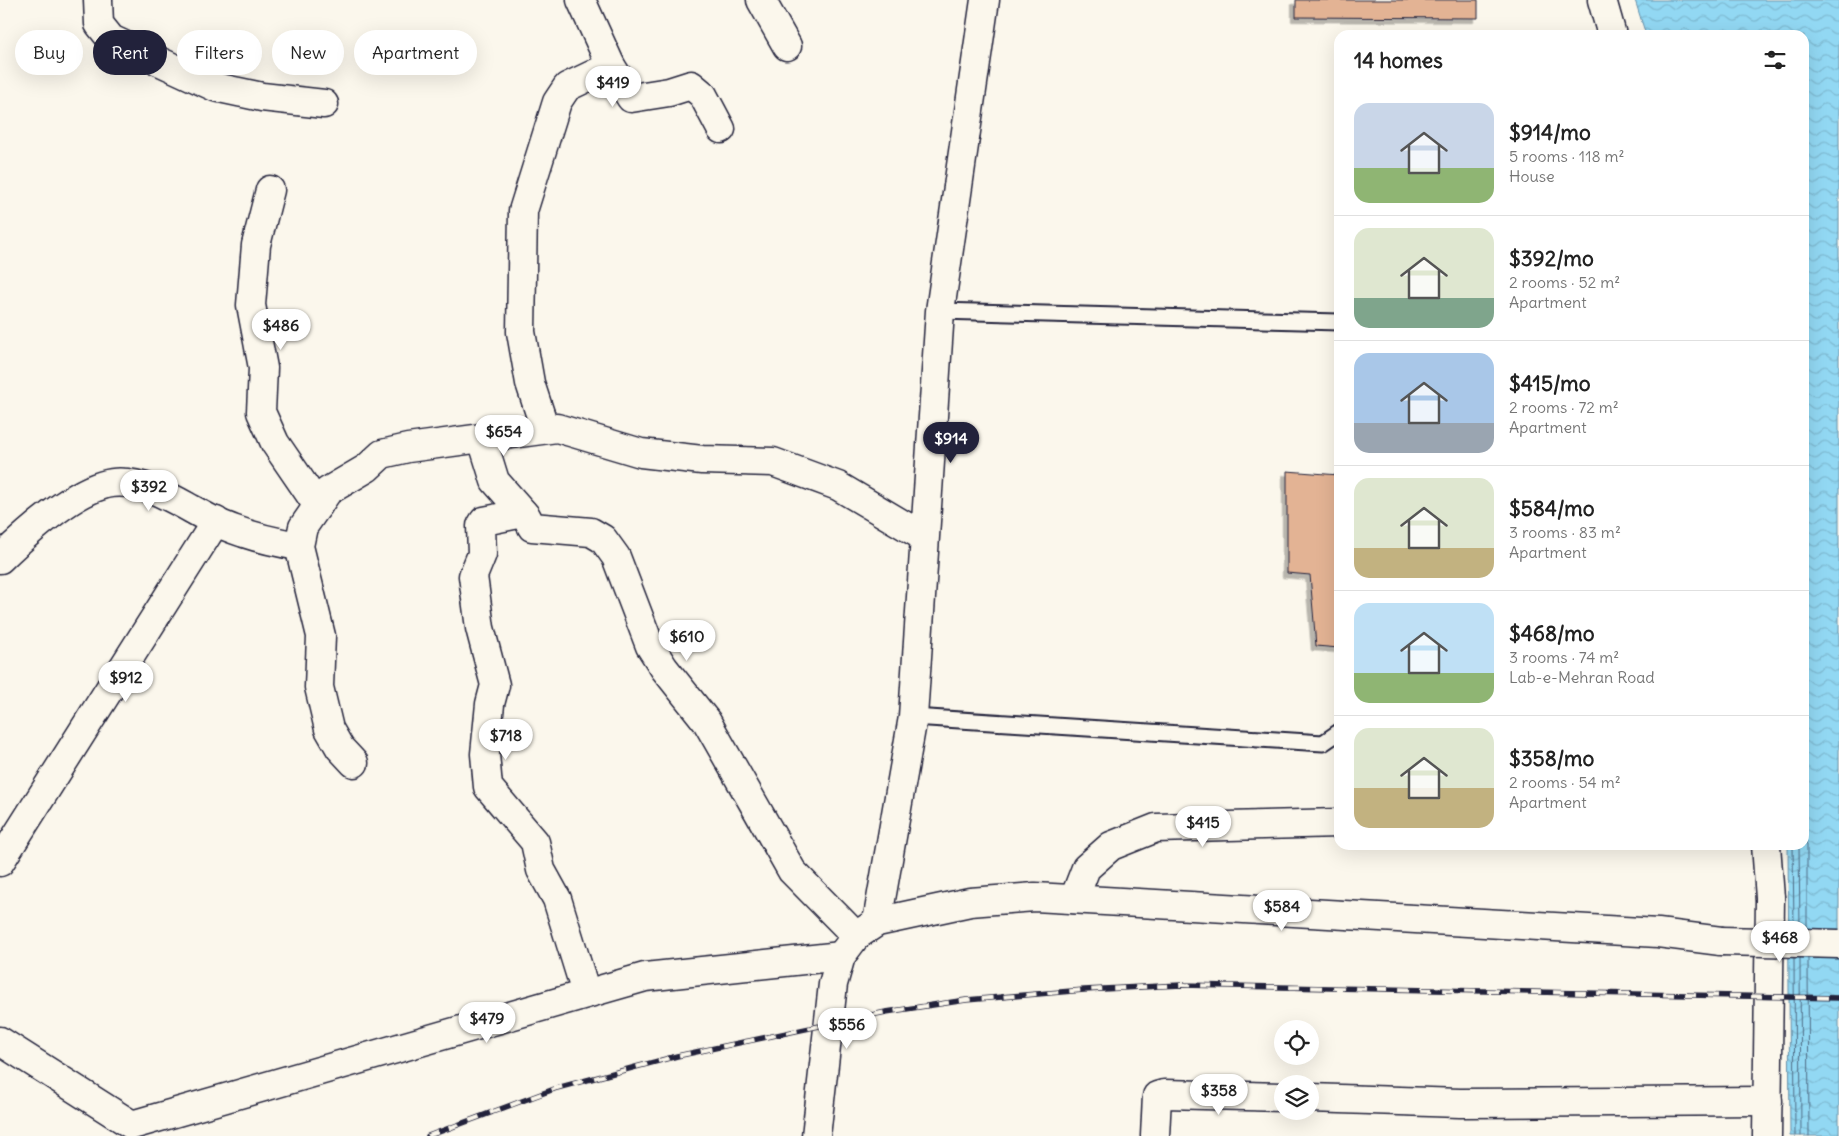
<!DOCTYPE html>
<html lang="en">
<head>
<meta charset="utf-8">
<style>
  :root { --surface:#fff; --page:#f2f2f2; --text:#222; --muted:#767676; --line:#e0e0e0; --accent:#22223b }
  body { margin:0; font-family:Delius,sans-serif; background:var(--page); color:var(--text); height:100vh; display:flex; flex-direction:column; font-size:19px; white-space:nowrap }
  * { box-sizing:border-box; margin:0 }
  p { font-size:16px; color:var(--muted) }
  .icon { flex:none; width:28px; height:28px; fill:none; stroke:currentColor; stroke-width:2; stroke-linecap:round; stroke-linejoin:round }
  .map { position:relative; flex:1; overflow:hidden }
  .sheet { position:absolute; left:1334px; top:30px; width:475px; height:820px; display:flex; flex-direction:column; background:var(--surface); border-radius:15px; box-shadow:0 5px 20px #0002 }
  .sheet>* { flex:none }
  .banner { position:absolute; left:15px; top:30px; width:475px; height:45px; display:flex; gap:10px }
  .fabs { position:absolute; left:1274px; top:1020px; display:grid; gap:10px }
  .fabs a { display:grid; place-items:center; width:45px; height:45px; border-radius:50%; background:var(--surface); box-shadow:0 5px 20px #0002; font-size:25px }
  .price { position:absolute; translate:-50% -42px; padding:0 11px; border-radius:18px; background:#fff; color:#222; font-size:16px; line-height:32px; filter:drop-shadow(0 1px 2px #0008) }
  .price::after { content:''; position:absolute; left:50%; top:30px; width:15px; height:11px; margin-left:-8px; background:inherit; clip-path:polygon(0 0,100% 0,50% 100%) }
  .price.on { background:var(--accent); color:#fff }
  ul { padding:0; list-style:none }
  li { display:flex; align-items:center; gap:15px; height:125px; padding:0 20px }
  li+li { border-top:1px solid var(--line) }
  li span { display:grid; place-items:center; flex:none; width:140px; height:100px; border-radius:15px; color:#555 }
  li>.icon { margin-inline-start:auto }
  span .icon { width:60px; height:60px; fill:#fffc; stroke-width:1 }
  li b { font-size:21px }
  h2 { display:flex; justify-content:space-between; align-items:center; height:60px; padding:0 20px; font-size:21px }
  .tag { padding:0 18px; border-radius:22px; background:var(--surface); box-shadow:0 5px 20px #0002; font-size:18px; line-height:45px }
  .tag.on { background:var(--accent); color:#fff }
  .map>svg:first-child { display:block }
</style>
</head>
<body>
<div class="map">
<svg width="1839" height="1136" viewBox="0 0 1839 1136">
  <defs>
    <pattern id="water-waves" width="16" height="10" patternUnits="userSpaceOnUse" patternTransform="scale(1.25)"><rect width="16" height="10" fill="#92d8f3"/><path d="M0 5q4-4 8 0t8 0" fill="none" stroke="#7eb9d1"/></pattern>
    <filter id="shadow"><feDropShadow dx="-4.5" dy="4.5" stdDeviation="0" flood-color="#0004"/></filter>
  </defs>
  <rect width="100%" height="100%" fill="#fbf7ec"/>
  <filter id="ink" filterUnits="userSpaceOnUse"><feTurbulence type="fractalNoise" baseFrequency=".02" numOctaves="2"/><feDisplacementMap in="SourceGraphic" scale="10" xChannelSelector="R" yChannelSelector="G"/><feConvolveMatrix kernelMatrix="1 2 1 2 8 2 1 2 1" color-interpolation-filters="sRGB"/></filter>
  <g filter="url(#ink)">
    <!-- water -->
    <polygon fill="url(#water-waves)" stroke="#658fa9" points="1635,0 1839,0 1839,1136 1790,1136 1788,845 1804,845 1804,35 1646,35"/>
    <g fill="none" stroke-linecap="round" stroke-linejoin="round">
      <!-- shore -->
      <g stroke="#4f6b85" stroke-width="1">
        <polyline points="1804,835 1807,845 1807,928"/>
        <polyline points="1793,845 1794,928"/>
        <polyline points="1799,845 1800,928"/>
        <polyline points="1794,958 1795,1136"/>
        <polyline points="1800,958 1801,1136"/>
        <polyline points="1808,958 1809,1136"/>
      </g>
    </g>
    <!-- building -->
    <g fill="#e3b394" stroke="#22223b" filter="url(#shadow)">
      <polygon points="1296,0 1478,0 1478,18 1296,17"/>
      <polygon points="1287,471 1339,475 1339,648 1316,646 1310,575 1287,573"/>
    </g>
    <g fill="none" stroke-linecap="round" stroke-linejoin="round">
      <!-- service casing -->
      <g stroke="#22223b" stroke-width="19">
        <g id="service">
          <polyline points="940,311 1339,322"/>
          <polyline points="913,717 1323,743 1339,732"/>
        </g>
      </g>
      <!-- minor casing -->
      <g stroke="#22223b" stroke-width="31">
        <g id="minor">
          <polyline points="98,0 99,24 111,39 215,87 262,97 324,104"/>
          <polyline points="581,0 611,66 631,98 669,92 691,85 703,95 721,129"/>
          <polyline points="761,0 787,46"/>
          <polyline points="1602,0 1612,35"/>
          <polyline points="270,190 256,245 251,305 263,368 261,412 275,443 318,506"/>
          <polyline points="545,429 530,383 521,332 523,211 557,102 567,87 611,66"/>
          <polyline points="482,439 495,481 526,516 532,527 591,532 603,539 616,557 650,646 664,668 707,722 792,871 856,936"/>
          <polyline points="523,513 484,521 481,526 482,554 473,576 480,628 495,685 490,704 485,754 488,787 535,842 541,870 557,899 586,993"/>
          <path d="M0 559C26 534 76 488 112 483 151 478 192 513 225 526 249 536 274 542 299 546"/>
          <polyline points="354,763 340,748 329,729 319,687 321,636 299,546 303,527 328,491 367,468 382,454 408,448 557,428 641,453 702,460 773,462 838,486 924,537"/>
          <polyline points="1766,845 1770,898"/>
          <polyline points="0,862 216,521"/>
          <polyline points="877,922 913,717 940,311 985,0"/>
          <polyline points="0,1041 132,1125 645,977 841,956"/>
          <polyline points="1310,1098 1460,1103 1768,1101"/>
          <polyline points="1155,1136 1157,1096 1164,1094 1282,1097"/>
        </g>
      </g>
      <!-- tertiary casing -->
      <g stroke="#22223b" stroke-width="31">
        <polyline id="tertiary" points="1767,1136 1770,898"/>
      </g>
      <!-- secondary casing -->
      <g stroke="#22223b" stroke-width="31">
        <g id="secondary">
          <polyline points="1074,899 1086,868 1111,846 1156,828 1339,823"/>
          <polyline points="816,1136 833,984 841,956 856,936 877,922 970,902 1035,897 1658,933 1721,941"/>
        </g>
      </g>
      <!-- service -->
      <use href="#service" stroke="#fbf7ec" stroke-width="15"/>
      <!-- minor -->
      <use href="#minor" stroke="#fbf7ec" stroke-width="28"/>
      <!-- tertiary -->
      <use href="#tertiary" stroke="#fbf7ec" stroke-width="28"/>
      <!-- secondary -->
      <use href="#secondary" stroke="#fbf7ec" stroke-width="28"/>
      <!-- rail casing -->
      <g stroke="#22223b" stroke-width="5.5">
        <polyline id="rail" points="428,1136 557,1088 677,1056 886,1012 966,1000 1084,990 1181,985 1839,998"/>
      </g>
      <!-- rail -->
      <use href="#rail" stroke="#fbf7ec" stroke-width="4" stroke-dasharray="11" stroke-linecap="butt"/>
      <!-- secondary-bridge casing -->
      <g stroke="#22223b" stroke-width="31" stroke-linecap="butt">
        <polyline id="secondary-bridge" points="1721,941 1839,944"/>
      </g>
      <!-- secondary-bridge -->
      <use href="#secondary-bridge" stroke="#fbf7ec" stroke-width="28"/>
    </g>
  </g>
</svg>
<div class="fabs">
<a><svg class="icon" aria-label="locate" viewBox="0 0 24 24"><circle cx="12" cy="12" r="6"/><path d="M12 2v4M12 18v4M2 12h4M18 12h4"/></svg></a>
<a><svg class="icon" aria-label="layers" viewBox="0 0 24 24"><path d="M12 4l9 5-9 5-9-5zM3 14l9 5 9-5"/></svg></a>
</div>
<b class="price" style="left:613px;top:108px">$419</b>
<b class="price" style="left:281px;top:351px">$486</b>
<b class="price" style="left:504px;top:457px">$654</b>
<b class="price on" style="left:951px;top:464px">$914</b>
<b class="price" style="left:149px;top:512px">$392</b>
<b class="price" style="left:687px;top:662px">$610</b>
<b class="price" style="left:126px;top:703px">$912</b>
<b class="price" style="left:506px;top:761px">$718</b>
<b class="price" style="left:1203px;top:848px">$415</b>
<b class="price" style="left:1282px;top:932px">$584</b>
<b class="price" style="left:1780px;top:963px">$468</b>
<b class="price" style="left:487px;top:1044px">$479</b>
<b class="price" style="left:847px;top:1050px">$556</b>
<b class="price" style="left:1219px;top:1116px">$358</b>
<div class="banner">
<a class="tag">Buy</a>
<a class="tag on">Rent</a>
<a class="tag">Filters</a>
<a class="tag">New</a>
<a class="tag">Apartment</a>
</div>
<section class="sheet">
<h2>14 homes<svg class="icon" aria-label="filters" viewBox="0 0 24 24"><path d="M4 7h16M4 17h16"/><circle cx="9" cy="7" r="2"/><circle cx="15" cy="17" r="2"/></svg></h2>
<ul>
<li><span style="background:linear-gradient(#c9d6e8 65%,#8fb573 0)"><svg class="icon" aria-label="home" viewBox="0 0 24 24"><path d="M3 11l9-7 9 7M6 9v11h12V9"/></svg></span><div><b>$914/mo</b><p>5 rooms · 118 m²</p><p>House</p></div></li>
<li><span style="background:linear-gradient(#dfe7d0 70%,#7fa58c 0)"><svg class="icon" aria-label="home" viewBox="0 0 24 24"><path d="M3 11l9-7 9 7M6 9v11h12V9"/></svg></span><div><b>$392/mo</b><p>2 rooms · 52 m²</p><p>Apartment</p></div></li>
<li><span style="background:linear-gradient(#a9c7e8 70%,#9aa5b1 0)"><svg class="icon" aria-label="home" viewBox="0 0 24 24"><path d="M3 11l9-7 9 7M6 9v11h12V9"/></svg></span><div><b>$415/mo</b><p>2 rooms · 72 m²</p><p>Apartment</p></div></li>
<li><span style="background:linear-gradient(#dfe7d0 70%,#c2b280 0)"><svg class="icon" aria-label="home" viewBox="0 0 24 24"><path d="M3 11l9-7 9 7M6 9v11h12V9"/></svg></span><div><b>$584/mo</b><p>3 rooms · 83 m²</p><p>Apartment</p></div></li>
<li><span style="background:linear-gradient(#bfe0f5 70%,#8fb573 0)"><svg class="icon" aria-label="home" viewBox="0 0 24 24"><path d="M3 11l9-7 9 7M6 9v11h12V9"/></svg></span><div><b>$468/mo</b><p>3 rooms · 74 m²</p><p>Lab-e-Mehran Road</p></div></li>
<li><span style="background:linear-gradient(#dfe7d0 60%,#c2b280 0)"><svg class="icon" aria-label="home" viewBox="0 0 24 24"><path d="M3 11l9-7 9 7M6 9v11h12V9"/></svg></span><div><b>$358/mo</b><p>2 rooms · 54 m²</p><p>Apartment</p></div></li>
</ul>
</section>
</div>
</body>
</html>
